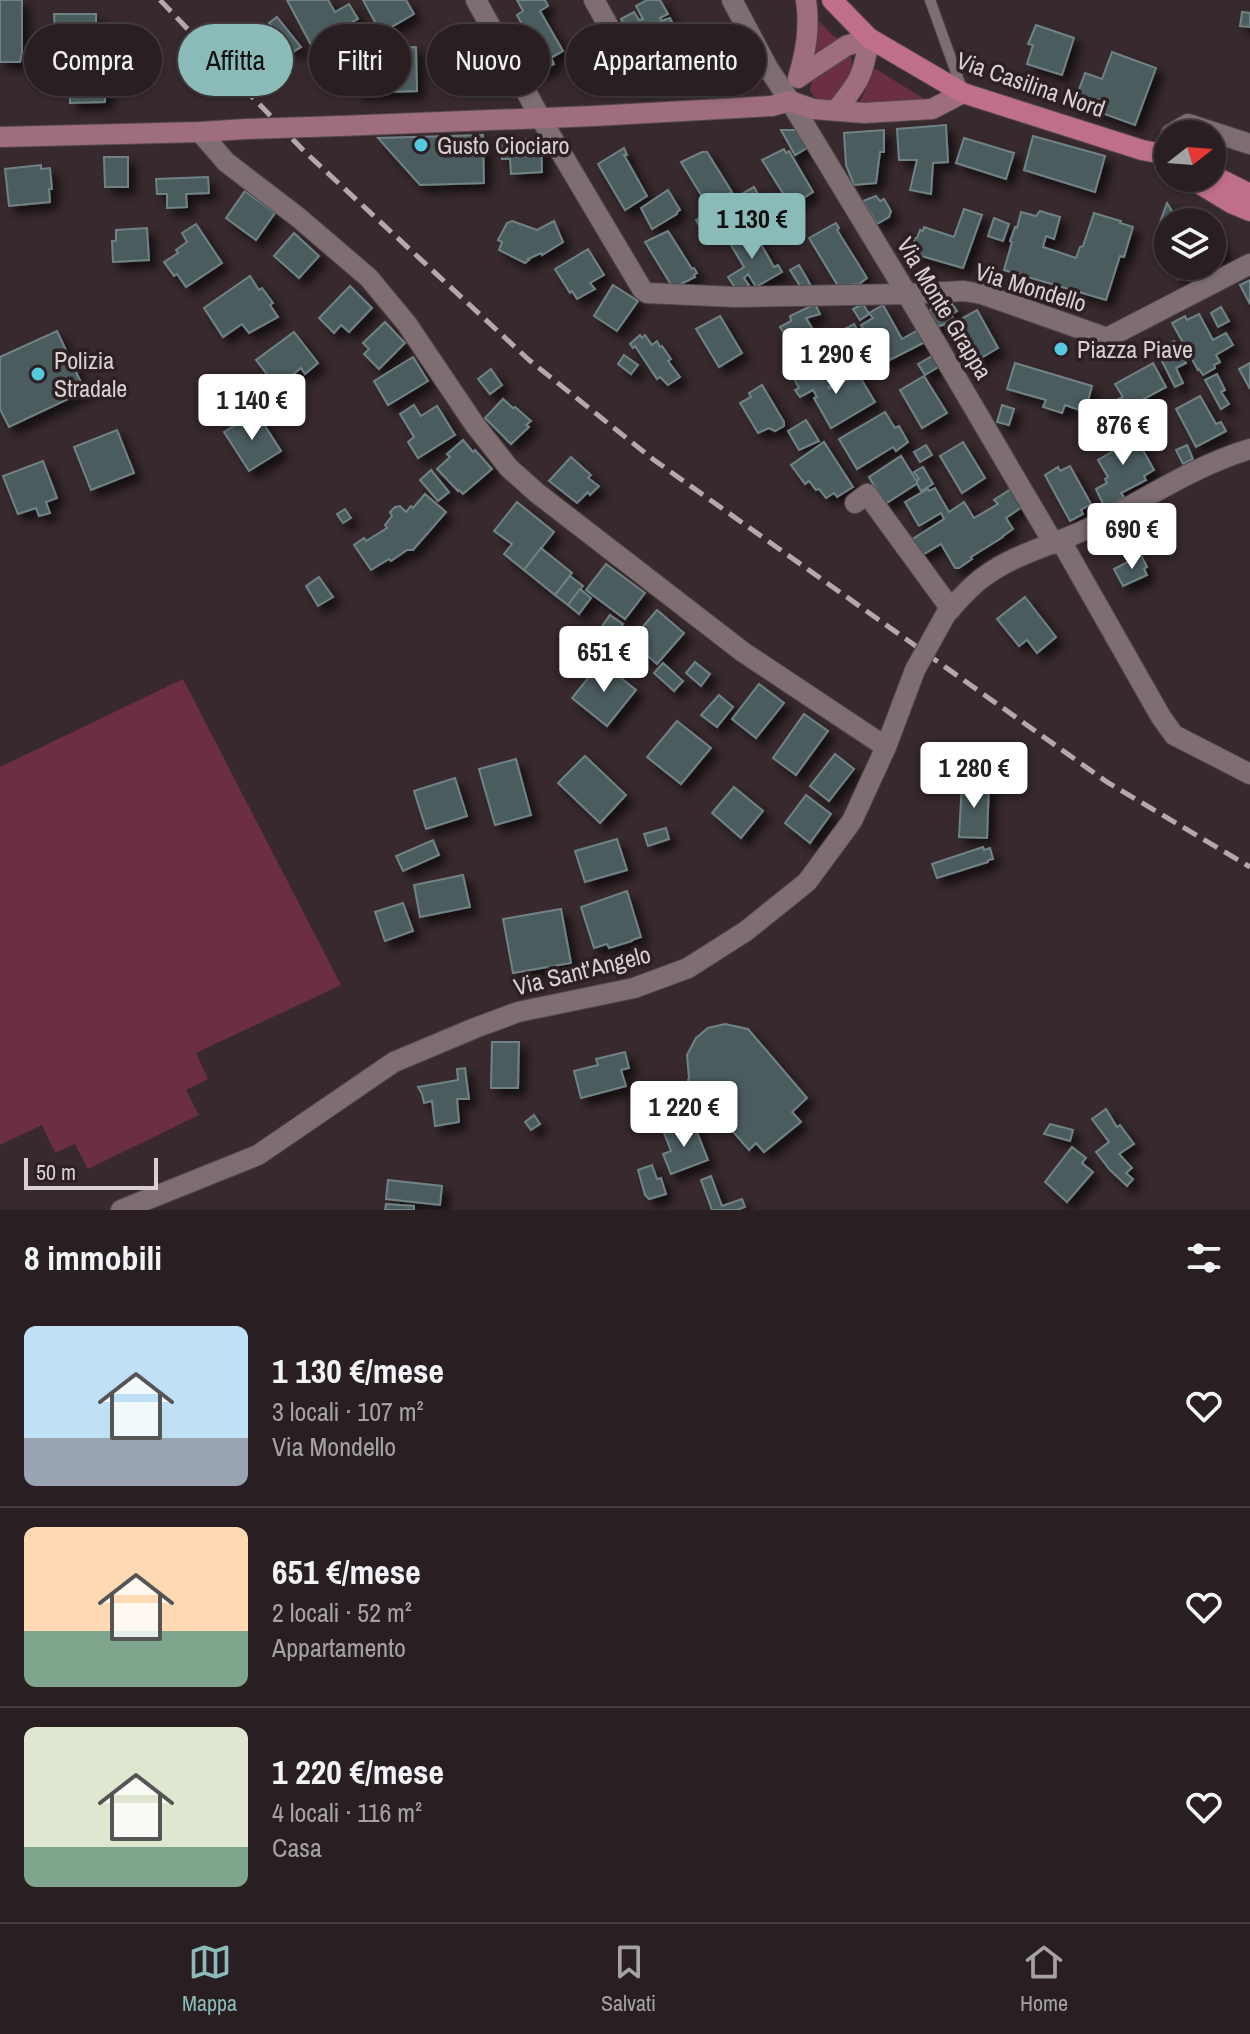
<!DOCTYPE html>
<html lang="it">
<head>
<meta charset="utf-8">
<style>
  :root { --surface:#291f22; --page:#352c2f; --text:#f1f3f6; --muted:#a5a2a5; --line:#453d40; --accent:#8bbbb9 }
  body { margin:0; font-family:"Archivo Narrow",sans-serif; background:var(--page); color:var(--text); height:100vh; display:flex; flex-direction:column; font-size:30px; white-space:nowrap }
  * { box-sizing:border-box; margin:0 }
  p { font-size:26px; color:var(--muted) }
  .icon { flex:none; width:44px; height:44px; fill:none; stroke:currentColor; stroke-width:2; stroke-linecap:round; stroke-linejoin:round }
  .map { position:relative; height:1210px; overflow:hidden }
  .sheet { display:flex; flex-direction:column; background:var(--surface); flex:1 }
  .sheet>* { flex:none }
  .banner { position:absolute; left:24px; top:24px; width:800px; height:72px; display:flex; gap:16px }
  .needle { width:52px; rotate:73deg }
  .fabs { position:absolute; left:1154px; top:120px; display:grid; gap:16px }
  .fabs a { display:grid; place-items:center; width:72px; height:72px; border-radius:50%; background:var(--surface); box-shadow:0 2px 6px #0004,0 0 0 2px var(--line); font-size:40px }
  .scale { position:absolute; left:24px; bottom:20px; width:134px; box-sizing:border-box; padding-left:8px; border:4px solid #d9d0d2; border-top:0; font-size:22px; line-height:28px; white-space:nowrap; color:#d9d0d2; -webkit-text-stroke:6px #2d2024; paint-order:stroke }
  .price { position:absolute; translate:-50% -68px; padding:0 18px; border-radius:8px; background:#fff; color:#222; font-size:26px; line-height:52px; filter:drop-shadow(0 2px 4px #0008) }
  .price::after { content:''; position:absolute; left:50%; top:48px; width:24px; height:18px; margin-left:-12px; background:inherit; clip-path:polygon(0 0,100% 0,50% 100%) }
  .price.active { background:var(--accent); color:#111 }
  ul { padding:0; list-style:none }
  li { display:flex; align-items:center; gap:24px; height:200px; padding:0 24px }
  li+li { border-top:2px solid var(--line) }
  li span { display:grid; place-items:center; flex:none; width:224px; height:160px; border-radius:12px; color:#555 }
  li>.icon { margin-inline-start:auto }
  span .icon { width:96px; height:96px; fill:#fffc; stroke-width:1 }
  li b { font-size:34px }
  h2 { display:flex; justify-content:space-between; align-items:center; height:96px; padding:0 24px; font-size:34px }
  .tag { padding:0 28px; border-radius:36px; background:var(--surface); box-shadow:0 2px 6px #0004,0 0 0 2px var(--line); font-size:28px; line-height:72px }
  .tag.active { background:var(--accent); color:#111 }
  .tab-bar { display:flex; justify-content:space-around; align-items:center; height:112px; border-top:2px solid var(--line); background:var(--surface); font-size:22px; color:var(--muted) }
  .tab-bar a { display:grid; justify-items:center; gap:4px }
  .tab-bar .active { color:var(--accent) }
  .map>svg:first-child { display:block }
</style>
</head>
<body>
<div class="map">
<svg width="1250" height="1210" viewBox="0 0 1250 1210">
  <defs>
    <filter id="shadow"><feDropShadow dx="7" dy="7" stdDeviation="4" flood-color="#0009"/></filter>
  </defs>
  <rect width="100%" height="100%" fill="#37292d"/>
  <!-- green -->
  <g fill="#6c2e45">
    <polygon points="819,21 832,35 841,40 815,59"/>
    <path d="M851 52 852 74 835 100C823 101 814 102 810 89L812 82Z"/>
    <path d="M869 65 931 103 856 107C866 94 869 81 869 65Z"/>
    <polygon points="183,679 341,985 196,1053 208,1079 186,1090 199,1115 88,1169 75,1144 55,1153 42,1125 0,1145 0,767"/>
  </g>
  <!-- building -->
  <g fill="#4b5c5f" stroke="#718285" stroke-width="2" filter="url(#shadow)">
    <polygon points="0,0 22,0 22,52 20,62 0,62"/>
    <polygon points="287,0 328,0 335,12 349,4 358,19 311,45"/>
    <polygon points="363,0 406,0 414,14 381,33"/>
    <polygon points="517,0 545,0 548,6 540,11 563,51 551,58 554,64 532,75 522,56 535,49 517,15 523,11"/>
    <polygon points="647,0 660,0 668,14 660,18 661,21 670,18 677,32 655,43 649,31 632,40 621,19 634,12 639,20 643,19 636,6"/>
    <polygon points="1242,12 1250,13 1250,27 1240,26"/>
    <polygon points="54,14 96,14 96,33 55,34"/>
    <polygon points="277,17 301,47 293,52 269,23"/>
    <polygon points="469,23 495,70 462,88 436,41"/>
    <polygon points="1036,25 1074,38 1062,75 1027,64 1033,45 1028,44"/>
    <polygon points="714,37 729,65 700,81 685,52"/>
    <polygon points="416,47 417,91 357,93 357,80 346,80 345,49"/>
    <polygon points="71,51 106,52 105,102 70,103"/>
    <polygon points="1112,52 1156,68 1135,125 1074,103 1085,73 1102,79"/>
    <polygon points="133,56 134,77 119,77 118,57"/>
    <polygon points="946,125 948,162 933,163 931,194 910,190 917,160 899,160 897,129"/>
    <polygon points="781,130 796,130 807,148 795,155"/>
    <polygon points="884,130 884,152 880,152 876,183 854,185 846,165 844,133"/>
    <polygon points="483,135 484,183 420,185 378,138"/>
    <polygon points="1033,136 1105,156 1095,192 1024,170"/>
    <polygon points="964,138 1014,153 1006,179 956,163"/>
    <polygon points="541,139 542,172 511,174 510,159 502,159 501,141"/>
    <polygon points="624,148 627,155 624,155 647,196 625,210 598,164"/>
    <polygon points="784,149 786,153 789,151 813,192 791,206 762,160"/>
    <polygon points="702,152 707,152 732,192 720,198 721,201 709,208 681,162"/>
    <polygon points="104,157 128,157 128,187 105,187"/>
    <polygon points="41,165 41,169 50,168 52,189 49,189 50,202 9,206 5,169"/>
    <polygon points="208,177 209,193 186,194 187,207 167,208 167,194 157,194 156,179"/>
    <polygon points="754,187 771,218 762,223 761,220 750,226 735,198"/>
    <polygon points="668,190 680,210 677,212 677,214 652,229 641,208"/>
    <polygon points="245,191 275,213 256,240 226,218"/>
    <polygon points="876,196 880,201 884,199 891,211 889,217 877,224 863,201"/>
    <polygon points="721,201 726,210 723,212 725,215 716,221 718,225 704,233 696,220 711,211 709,208"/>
    <polygon points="1167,203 1177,219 1185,214 1189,222 1168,222 1168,243 1155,236"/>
    <polygon points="964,209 982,215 963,268 911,253 915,238 917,238 920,230 923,231 924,227 954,237"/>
    <polygon points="1040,211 1060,217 1054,239 1046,236 1043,247 1076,258 1080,247 1083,246 1094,213 1121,221 1120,223 1133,227 1124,257 1120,256 1106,300 1004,270 1012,242 1010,241 1015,227 1017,228 1021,212 1036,216"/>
    <polygon points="994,218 1009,224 1003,241 988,236"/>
    <polygon points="512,221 537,230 554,221 563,242 542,255 541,253 528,259 529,260 525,263 499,250 502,242 498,240 507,223"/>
    <polygon points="836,223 839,228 837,230 867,278 859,284 838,286 809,238"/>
    <polygon points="196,224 222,263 186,287 177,274 174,276 164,262 178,253 176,250 187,242 182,233"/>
    <polygon points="147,228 149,260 113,262 112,241 116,241 116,230"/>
    <polygon points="752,228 774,267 778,265 782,272 756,287 748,274 744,278 749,285 738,292 728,277 744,267 728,240 741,232 743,234"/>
    <polygon points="1212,229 1225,254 1212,261"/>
    <polygon points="668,231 692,269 694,268 697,273 694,275 695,277 673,288 645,242"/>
    <polygon points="294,233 319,256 299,278 274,256"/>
    <polygon points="588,249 604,275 590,283 595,289 577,299 572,291 570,293 555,269"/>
    <polygon points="799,265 810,284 802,289 790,270"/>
    <polygon points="1172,266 1202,266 1178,279"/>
    <polygon points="250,276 259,290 262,288 273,303 270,305 278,317 249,333 242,324 223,337 204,308"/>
    <polygon points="1250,280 1250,304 1240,285"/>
    <polygon points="613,285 638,301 617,331 594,316"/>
    <polygon points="350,286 372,308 349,332 341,325 334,333 319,318"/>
    <polygon points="941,303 947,307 952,304 957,311 952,314 953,322 936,327 928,314 934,305"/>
    <polygon points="815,304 820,314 806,318 826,351 803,365 780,327 791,321 790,316"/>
    <polygon points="863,304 869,314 860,320 853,309"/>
    <polygon points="883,305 902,339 918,330 925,342 884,363 861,325 873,318 869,313"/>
    <polygon points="1221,307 1229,321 1218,327 1211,313"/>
    <polygon points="977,310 998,348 974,362 954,323"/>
    <polygon points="1199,314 1213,340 1226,333 1233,345 1216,355 1220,362 1214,365 1215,368 1203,375 1199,369 1198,370 1172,323 1185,316 1187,320"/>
    <polygon points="720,316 742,353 719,367 696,329"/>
    <polygon points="385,322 405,343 379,369 364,354 369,349 363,343"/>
    <polygon points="854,324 868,348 859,354 863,361 861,362 864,369 852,375 848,369 843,372 832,354 845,347 837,333"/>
    <polygon points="57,331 85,391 9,427 0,409 0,357"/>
    <polygon points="294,332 318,363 305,374 301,368 277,387 256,360"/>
    <polygon points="640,335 642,338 645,335 652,345 657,341 660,347 662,346 671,359 668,361 680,377 668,385 660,377 657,379 635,346 633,348 630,344"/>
    <polygon points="1174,341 1186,363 1176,368 1183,383 1175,387 1161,359 1169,354 1165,346"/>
    <polygon points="624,355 638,365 631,374 618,364"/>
    <polygon points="934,355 940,366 925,375 918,364"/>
    <polygon points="413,357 428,381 388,405 374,381"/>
    <polygon points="1015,363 1092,386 1085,412 1065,405 1062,413 1043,407 1046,400 1007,389"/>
    <polygon points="1153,363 1166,387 1129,407 1132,413 1109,425 1101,408 1123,397 1115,384"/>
    <polygon points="1250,363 1250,389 1239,369"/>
    <polygon points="491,369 502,385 490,394 478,379"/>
    <polygon points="825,370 834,384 828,387 829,389 858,374 875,402 831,428 814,398 817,397 813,390 800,397 795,390 799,388 793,377 803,371 807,379"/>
    <polygon points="1217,374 1225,390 1221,392 1229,404 1221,409 1205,380"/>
    <polygon points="924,376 947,413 922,428 900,390"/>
    <polygon points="762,385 784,422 784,426 775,431 769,428 758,433 740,403 751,397 749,393"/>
    <polygon points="1200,396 1216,424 1221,422 1226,431 1196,447 1176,409"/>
    <polygon points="503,399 513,408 515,407 531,421 526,425 529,427 511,444 485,418"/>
    <polygon points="414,405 421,416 437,406 455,435 418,458 408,442 414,437 400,414"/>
    <polygon points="1002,405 1014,409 1009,425 997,422"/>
    <polygon points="256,412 281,451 249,471 224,432"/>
    <polygon points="885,412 895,428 899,426 908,442 896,451 893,447 857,469 839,439"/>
    <polygon points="806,420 819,441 799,450 788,431"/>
    <polygon points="1130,427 1154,470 1144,476 1146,480 1121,493 1124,497 1105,508 1096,489 1107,483 1105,479 1108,477 1098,460 1113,451 1107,440"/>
    <polygon points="117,430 134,473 91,490 74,447"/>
    <polygon points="463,440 473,452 475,450 492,469 463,494 459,490 458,491 437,469 450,457 447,454"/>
    <polygon points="824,442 853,487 837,497 834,493 826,498 819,489 816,490 809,481 805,484 791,465"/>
    <polygon points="963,442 985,478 962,493 940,456"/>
    <polygon points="926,445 932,455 920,462 914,452"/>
    <polygon points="1187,445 1193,459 1183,464 1176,450"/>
    <polygon points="901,456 918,483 885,504 869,477"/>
    <polygon points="571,457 591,475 588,478 599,486 590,495 588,492 577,503 549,481"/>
    <polygon points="43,461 57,498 46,502 50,513 39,516 36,508 18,514 3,476"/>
    <polygon points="1070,466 1091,504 1081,510 1083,514 1070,521 1045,475 1058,467 1060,471"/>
    <polygon points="923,467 933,484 921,491 917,484 917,481 919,479 914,472"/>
    <polygon points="431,470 449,492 438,501 420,480"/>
    <polygon points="935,488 949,512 964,502 974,518 998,504 994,500 1011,489 1022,507 1006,518 1013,529 1003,536 1003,537 971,557 972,559 959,568 955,568 941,544 921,556 911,540 944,519 941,513 919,526 905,502 928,489 929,491"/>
    <polygon points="425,494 446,512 413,550 407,550 391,561 389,559 371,570 354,545 364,538 366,541 387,528 385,525 392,516 390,512 395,507 400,506 406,512 411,506 413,508"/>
    <polygon points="517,502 554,532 524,570 504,554 512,544 494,531"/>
    <polygon points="345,509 351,518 343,523 337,514"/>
    <polygon points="541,548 572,573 555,595 524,570"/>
    <polygon points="1141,555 1147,567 1144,569 1147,575 1123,586 1114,569"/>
    <polygon points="606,564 645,593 625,619 586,590"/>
    <polygon points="570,576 583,586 568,605 555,595"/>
    <polygon points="319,577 333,597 318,606 306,586"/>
    <polygon points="580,589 591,598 579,614 568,605"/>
    <polygon points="1025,597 1056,637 1037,653 1027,640 1019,646 997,619"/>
    <polygon points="657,610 684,633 657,664 631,641"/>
    <polygon points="610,615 623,624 613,638 600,629"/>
    <polygon points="601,662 636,690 607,726 572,698"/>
    <polygon points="695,662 710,674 701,686 686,673"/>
    <polygon points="663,663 683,681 674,691 654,673"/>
    <polygon points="759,684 784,703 756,738 732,719"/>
    <polygon points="719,695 733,707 717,727 701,715"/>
    <polygon points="804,714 828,731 796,775 773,758"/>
    <polygon points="677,721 711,748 681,784 647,757"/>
    <polygon points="835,754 854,769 829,801 810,786"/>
    <polygon points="585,756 626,795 600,823 558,783"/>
    <polygon points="516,759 531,815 495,825 479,769"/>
    <polygon points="455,778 467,816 426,829 414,791"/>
    <polygon points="962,782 989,783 987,838 959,837"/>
    <polygon points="734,787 763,811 741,838 712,813"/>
    <polygon points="806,795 831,814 810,843 785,823"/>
    <polygon points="666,828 669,839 648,846 644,834"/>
    <polygon points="617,839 627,870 585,882 575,851"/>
    <polygon points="433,840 439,855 403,871 396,856"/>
    <polygon points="983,847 984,850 990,848 993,859 988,860 988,862 937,878 932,864"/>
    <polygon points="463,875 470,907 420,917 414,885"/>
    <polygon points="627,891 641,937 632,940 632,941 609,948 607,944 594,948 581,907"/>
    <polygon points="403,903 413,931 385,941 375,912"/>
    <polygon points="561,909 571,963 513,973 503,919"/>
    <polygon points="725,1024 748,1029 807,1098 792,1112 801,1122 764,1152 756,1143 749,1150 688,1080 689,1078 687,1055 696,1038 708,1028"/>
    <polygon points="492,1042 519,1042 518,1088 491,1088"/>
    <polygon points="625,1052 629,1068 621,1070 626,1086 581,1098 574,1071 598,1065 596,1059"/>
    <polygon points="465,1068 469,1099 457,1099 459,1122 435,1126 432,1101 424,1103 422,1094 418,1087 458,1080 457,1069"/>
    <polygon points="1106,1109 1117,1127 1120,1125 1134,1144 1119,1154 1132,1168 1126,1173 1133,1179 1127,1186 1110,1170 1096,1152 1109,1142 1092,1119"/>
    <polygon points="534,1115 540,1124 531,1130 525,1122"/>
    <polygon points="693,1122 708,1160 671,1174 663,1154 671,1151 664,1133"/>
    <polygon points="1050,1124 1073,1130 1070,1141 1044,1134"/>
    <polygon points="1072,1147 1086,1158 1082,1163 1093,1172 1067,1202 1045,1182"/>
    <polygon points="652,1165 657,1179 661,1178 666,1194 649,1199 645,1195 638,1170"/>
    <polygon points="711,1176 722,1206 742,1199 745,1207 737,1210 712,1210 701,1180"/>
    <polygon points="388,1180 442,1186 440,1205 386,1199"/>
    <polygon points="386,1204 414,1206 414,1210 385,1210"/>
  </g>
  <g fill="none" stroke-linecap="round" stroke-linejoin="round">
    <!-- lane casing -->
    <g stroke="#52474b" stroke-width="12">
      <polyline id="lane" points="930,0 962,89"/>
    </g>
    <!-- street casing -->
    <g stroke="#52474b" stroke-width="22">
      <g id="street">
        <polyline points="476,0 541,119 642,289 647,293 736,297 907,294 964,291 982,294 1107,338 1250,264"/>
        <polyline points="594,0 620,47"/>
        <polyline points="732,0 768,68 790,101 907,294 1054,544"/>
        <polyline points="200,132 226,162 299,218 369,278 407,324 475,425 509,468 537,493 743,652 886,747"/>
        <polyline points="1171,134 1188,124 1250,144"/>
        <polyline points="855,503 867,494 951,609"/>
        <polyline points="1061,541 1161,717 1174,735 1250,774"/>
        <path d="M946 614C958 601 970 586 985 576 1016 553 1057 544 1091 527 1143 501 1193 466 1250 449"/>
        <polyline points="121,1210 258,1155 394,1062 475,1028 518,1012 634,988 688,968 746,931 807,882 852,821 886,747 915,670"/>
      </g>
    </g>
    <!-- secondary casing -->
    <g stroke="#52474b" stroke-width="22">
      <g id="secondary">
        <path d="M799 77 846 46 869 38C864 74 859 83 836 110"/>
        <path d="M798 78C806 51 810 28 806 0"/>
        <polyline points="340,126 594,116 772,106 790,101 813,109 864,113 932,109 963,93"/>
        <polyline points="0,137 200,132 246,129"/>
      </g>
    </g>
    <!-- primary casing -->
    <g stroke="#52474b" stroke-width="22">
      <g id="primary">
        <polyline points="832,0 869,38 963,93 1142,150 1168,155"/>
        <polyline points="1212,175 1250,194"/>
        <polyline points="1190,178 1231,203 1250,211"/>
      </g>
    </g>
    <!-- lane -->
    <use href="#lane" stroke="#7e6e72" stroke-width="10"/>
    <!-- street -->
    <use href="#street" stroke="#7e6e72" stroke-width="20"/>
    <!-- secondary -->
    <use href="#secondary" stroke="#9f6e7e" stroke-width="20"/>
    <!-- primary -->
    <use href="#primary" stroke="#bf6e8b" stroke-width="20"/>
    <!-- rail -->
    <polyline stroke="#b3a9ab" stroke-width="5" stroke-dasharray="16 8" stroke-linecap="butt" points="160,0 304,151 529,360 654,460 1107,782 1250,867"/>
    <!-- street-bridge casing -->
    <g stroke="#52474b" stroke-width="22" stroke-linecap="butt">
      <polyline id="street-bridge" points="915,670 946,614"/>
    </g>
    <!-- secondary-bridge casing -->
    <g stroke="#52474b" stroke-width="22" stroke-linecap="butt">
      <polyline id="secondary-bridge" points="246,129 340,126"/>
    </g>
    <!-- street-bridge -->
    <use href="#street-bridge" stroke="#7e6e72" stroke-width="20"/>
    <!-- secondary-bridge -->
    <use href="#secondary-bridge" stroke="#9f6e7e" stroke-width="20"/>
  </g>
  <!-- markers -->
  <g fill="#55cadf" stroke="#2d2024" stroke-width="3">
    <circle cx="421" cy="145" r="8"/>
    <circle cx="1061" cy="349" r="8"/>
    <circle cx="38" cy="374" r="8"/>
  </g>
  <g text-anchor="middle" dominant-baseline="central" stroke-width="7" stroke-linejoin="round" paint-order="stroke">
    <!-- street labels -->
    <g font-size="24" fill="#d9d0d2" stroke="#2d2024">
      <text transform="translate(1031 84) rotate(19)">Via Casilina Nord</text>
      <text transform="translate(1031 287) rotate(17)">Via Mondello</text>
      <text transform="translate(945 308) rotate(59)">Via Monte Grappa</text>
      <text transform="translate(582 970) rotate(-14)">Via Sant'Angelo</text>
    </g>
    <!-- poi labels -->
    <g font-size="24" fill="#d9d0d2" stroke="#2d2024" text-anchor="start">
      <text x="437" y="145">Gusto Ciociaro</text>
      <text x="1077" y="349">Piazza Piave</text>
      <text x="54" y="360">Polizia<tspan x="54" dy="28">Stradale</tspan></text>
    </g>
  </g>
</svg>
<div class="fabs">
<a><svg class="needle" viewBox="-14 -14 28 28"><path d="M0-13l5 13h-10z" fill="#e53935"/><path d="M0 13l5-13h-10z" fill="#a5a2a5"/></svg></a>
<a><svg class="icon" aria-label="layers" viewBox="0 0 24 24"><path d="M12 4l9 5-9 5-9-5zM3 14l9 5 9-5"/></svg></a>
</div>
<div class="scale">50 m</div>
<b class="price active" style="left:752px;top:261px">1 130 €</b>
<b class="price" style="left:836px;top:396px">1 290 €</b>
<b class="price" style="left:252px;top:442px">1 140 €</b>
<b class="price" style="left:1123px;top:467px">876 €</b>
<b class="price" style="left:1132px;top:571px">690 €</b>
<b class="price" style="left:604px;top:694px">651 €</b>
<b class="price" style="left:974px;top:810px">1 280 €</b>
<b class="price" style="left:684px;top:1149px">1 220 €</b>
<div class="banner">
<a class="tag">Compra</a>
<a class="tag active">Affitta</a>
<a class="tag">Filtri</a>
<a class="tag">Nuovo</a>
<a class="tag">Appartamento</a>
</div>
</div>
<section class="sheet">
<h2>8 immobili<svg class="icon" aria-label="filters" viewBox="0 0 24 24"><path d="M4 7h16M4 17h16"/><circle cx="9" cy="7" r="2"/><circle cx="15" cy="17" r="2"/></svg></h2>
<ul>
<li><span style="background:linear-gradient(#bfe0f5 70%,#9aa5b1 0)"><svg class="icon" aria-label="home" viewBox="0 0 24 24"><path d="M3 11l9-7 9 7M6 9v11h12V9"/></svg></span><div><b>1 130 €/mese</b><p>3 locali · 107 m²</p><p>Via Mondello</p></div><svg class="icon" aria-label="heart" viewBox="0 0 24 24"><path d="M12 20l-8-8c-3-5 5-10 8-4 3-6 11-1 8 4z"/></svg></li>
<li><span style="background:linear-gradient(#ffd9b3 65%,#7fa58c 0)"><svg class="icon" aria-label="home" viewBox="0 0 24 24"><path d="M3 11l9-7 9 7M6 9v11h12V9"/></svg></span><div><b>651 €/mese</b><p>2 locali · 52 m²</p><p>Appartamento</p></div><svg class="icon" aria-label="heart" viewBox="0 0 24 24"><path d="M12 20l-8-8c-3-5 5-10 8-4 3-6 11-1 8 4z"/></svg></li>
<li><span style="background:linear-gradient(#dfe7d0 75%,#7fa58c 0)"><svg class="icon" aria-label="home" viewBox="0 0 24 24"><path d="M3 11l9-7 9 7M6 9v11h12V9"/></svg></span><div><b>1 220 €/mese</b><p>4 locali · 116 m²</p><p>Casa</p></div><svg class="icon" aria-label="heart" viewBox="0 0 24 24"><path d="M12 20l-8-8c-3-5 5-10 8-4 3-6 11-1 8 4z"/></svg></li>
</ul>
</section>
<nav class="tab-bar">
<a class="active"><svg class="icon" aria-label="map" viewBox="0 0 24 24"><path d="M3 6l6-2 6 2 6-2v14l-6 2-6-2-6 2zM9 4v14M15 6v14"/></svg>Mappa</a>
<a><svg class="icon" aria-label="saved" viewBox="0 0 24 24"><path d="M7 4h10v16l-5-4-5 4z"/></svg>Salvati</a>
<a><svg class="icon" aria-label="home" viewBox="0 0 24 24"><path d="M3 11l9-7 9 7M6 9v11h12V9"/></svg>Home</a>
</nav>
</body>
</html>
